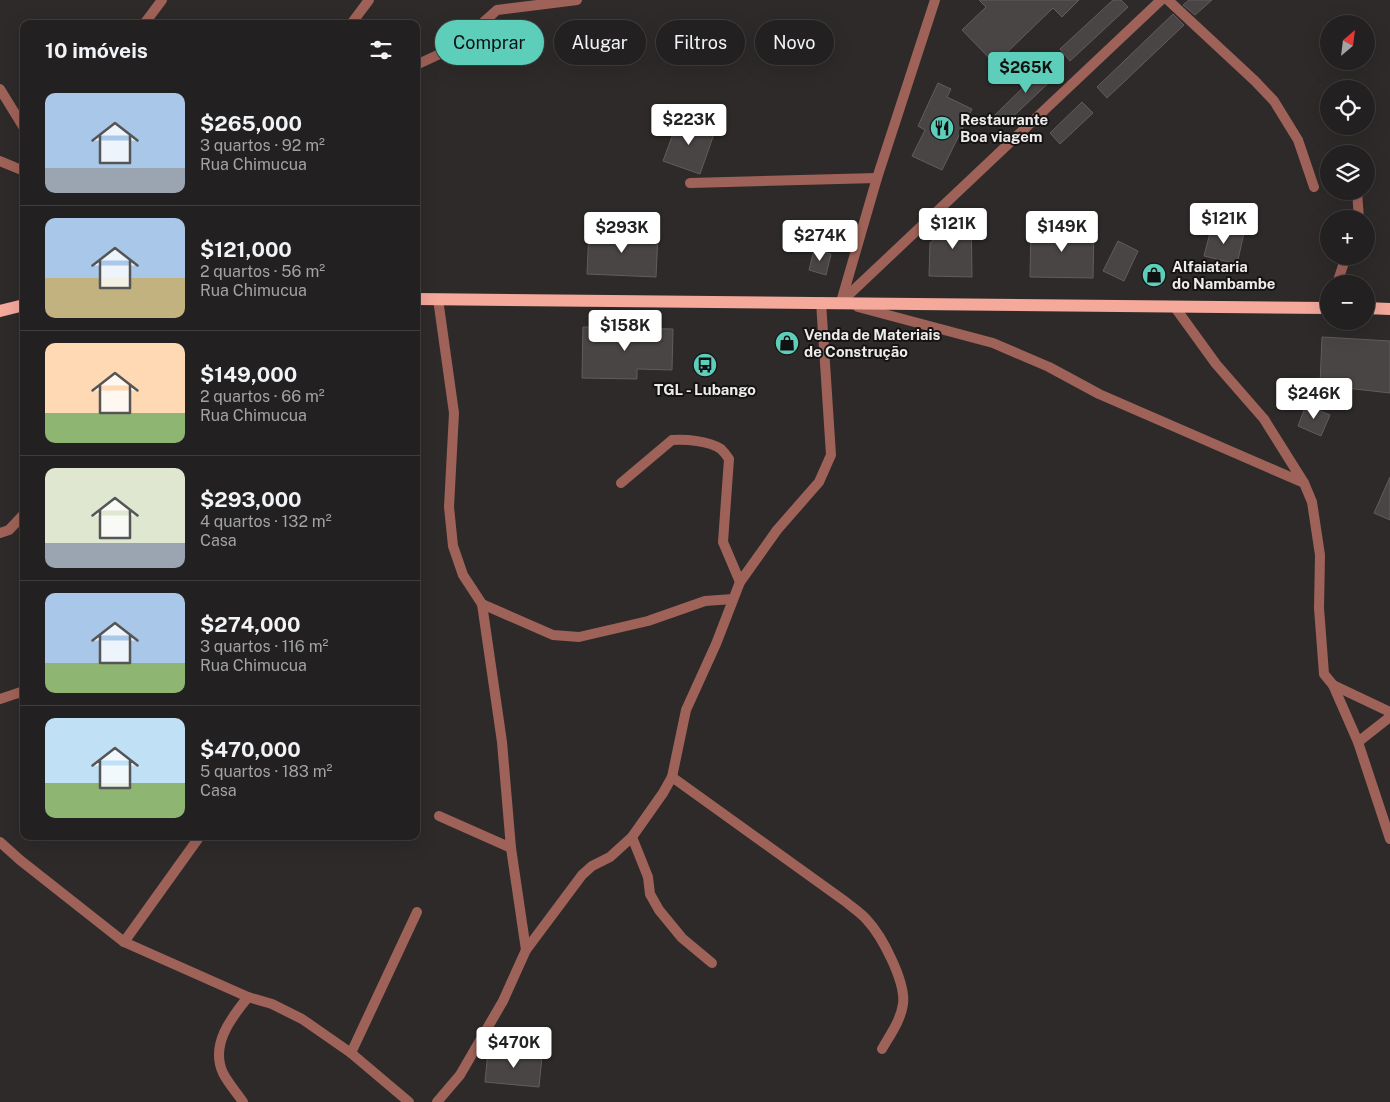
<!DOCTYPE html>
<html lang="pt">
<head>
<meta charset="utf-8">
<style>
  :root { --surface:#222020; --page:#2e2d2d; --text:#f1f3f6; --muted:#a2a3a5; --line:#3f3e3e; --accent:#5cceba }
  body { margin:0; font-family:"Public Sans",sans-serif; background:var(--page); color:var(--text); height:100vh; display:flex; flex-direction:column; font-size:19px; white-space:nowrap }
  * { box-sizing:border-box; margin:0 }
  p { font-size:16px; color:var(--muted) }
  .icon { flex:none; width:28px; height:28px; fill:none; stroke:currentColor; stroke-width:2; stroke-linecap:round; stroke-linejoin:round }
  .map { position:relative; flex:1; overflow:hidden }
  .side { position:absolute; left:20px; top:20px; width:400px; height:820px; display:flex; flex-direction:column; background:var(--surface); border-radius:10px; box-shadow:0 5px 20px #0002,0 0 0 1px var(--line) }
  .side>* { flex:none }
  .banner { position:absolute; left:435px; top:20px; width:475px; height:45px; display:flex; gap:10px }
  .needle { width:32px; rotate:28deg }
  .fabs { position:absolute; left:1320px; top:15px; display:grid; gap:10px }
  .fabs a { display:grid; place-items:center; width:55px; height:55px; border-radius:50%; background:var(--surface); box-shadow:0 5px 20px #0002,0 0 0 1px var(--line); font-size:25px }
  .price { position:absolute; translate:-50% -42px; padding:0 11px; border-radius:5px; background:#fff; color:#222; font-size:16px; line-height:32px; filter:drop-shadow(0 1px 2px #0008) }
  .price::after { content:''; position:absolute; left:50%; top:30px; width:15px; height:11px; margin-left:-8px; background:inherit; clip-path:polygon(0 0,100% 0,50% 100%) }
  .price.current { background:var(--accent); color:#111 }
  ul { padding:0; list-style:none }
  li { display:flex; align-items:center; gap:15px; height:125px; padding:0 25px }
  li+li { border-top:1px solid var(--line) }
  li span { display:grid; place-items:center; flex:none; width:140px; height:100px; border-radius:10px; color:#555 }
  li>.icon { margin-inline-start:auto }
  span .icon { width:60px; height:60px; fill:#fffc; stroke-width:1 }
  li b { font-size:21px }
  h2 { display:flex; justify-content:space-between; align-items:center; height:60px; padding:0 25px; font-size:21px }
  .tag { padding:0 18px; border-radius:22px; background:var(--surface); box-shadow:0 5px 20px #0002,0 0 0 1px var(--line); font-size:18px; line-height:45px }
  .tag.current { background:var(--accent); color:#111 }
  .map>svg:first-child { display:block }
</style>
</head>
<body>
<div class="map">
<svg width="1390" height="1102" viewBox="0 0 1390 1102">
  <rect width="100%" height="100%" fill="#2e2a2a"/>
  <!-- building -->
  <g fill="#494544" stroke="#625d5c">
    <polygon points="979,0 1079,0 1062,17 1053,8 995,64 962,30 986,7"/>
    <polygon points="1113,0 1121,0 1128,7 1070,61 1060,49"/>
    <polygon points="1189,0 1212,0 1195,15 1183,5"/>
    <polygon points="1173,14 1184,25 1107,98 1097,87"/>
    <polygon points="1047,64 1057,75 1004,125 995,115"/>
    <polygon points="938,83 951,89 947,97 972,109 942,170 912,156 925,130 918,126"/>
    <polygon points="1082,102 1093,113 1060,144 1050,133"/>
    <polygon points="679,118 715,131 700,174 663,161"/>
    <polygon points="971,208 972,277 929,276 930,243"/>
    <polygon points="1212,225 1244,233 1237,264 1204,256"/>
    <polygon points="1031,229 1094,230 1093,278 1030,277"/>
    <polygon points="589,231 658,234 656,277 587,274"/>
    <polygon points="1118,241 1138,251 1124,281 1103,271"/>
    <polygon points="814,250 831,254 826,275 809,270"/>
    <polygon points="1147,268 1160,268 1159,281 1147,280"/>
    <polygon points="583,327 673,329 672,370 637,369 637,379 582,378"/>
    <polygon points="1322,337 1390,341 1390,393 1320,385"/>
    <polygon points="1306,405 1330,415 1321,436 1298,426"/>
    <polygon points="1390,477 1390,520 1374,513"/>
    <polygon points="488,1051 542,1056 539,1087 485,1082"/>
  </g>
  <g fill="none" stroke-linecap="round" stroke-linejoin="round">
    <!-- minor -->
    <g stroke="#9f6258" stroke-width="10">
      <polyline points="1168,0 1255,81 1274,101 1298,140 1314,187"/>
      <polyline points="144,24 162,0"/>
      <polyline points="351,24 369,0"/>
      <polyline points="416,65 457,46 497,10 577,0"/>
      <polyline points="0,89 24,128"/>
      <polyline points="0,161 24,171"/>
      <polyline points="690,183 877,178"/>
      <polyline points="1357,191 1359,219"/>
      <polyline points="1337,284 1346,256"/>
      <polyline points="438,299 454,413 449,507 453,546 463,575 482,604 502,742 511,848 526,950"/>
      <polyline points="844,303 841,302 877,178 935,0"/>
      <polyline points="1174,306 1216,364 1264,419 1304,483 1312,502 1320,555 1319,608 1324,674 1333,685 1358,742 1390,839"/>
      <polyline points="858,307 993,343 1049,367 1099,394 1304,483"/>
      <path d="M621 483 672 440C686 439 709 441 721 449 724 452 727 456 729 459L723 542 740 582"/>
      <polyline points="0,533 9,530 24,514"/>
      <polyline points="482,604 553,635 579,637 648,621 705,601 733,599"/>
      <polyline points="1333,685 1390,712"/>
      <polyline points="0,699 24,691"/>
      <polyline points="1358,742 1390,717"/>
      <path d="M672 777 846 902C853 908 861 913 867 920 882 936 906 982 903 1004 901 1020 890 1035 882 1049"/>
      <polyline points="439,816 511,848"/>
      <polyline points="632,837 648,877 650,894 659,910 682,938 712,963"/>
      <polyline points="0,842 20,860 124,942 248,997 272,1004 302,1019 351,1053 409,1102"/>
      <polyline points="124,942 200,836"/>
      <polyline points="351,1053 417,912"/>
      <path d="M243 1102C237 1093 228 1083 223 1073 210 1045 231 1018 248 997"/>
      <polyline points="437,1102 460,1075 503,1001 526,950 582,875 592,866 610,857 632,837 663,793 672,777 686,710 716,644 740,582 777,530 819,482 831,455 821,302"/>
    </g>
    <!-- tertiary -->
    <polyline stroke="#9f6258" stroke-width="10" points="841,302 1161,0"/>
    <!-- primary -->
    <g stroke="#f4a99b" stroke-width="12">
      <polyline points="416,299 1329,308"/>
      <polyline points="1366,308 1390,309"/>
      <polyline points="0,311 24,305"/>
    </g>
  </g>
  <!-- icons -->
  <defs>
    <g id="restaurant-disc" transform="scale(1.25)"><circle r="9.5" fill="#5cceba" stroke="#151313"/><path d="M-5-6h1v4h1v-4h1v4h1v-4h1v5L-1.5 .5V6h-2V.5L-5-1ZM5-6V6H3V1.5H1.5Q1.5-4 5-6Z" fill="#111"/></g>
    <g id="shop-disc" transform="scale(1.25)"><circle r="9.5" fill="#5cceba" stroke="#151313"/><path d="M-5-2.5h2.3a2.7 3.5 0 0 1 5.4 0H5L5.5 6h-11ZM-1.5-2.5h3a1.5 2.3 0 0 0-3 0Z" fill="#111"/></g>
    <g id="bus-disc" transform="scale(1.25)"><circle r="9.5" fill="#5cceba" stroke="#151313"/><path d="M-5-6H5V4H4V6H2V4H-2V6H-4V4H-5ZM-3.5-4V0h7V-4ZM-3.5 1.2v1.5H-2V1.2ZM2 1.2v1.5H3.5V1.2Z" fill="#111"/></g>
  </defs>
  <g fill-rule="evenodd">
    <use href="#restaurant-disc" x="942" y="128"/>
    <use href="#shop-disc" x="1154" y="275"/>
    <use href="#shop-disc" x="787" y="343"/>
    <use href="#bus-disc" x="705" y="365"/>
  </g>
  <g text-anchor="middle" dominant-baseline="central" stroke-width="4" stroke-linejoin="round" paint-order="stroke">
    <!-- poi labels -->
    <g font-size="15" font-weight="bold" fill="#eeeceb" stroke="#151313" text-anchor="start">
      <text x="960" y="119">Restaurante<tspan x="960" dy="17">Boa viagem</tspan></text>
      <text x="1172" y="266">Alfaiataria<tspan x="1172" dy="17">do Nambambe</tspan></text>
      <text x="804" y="334">Venda de Materiais<tspan x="804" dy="17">de Construção</tspan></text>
      <text x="705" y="389" text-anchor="middle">TGL - Lubango</text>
    </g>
  </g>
</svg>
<div class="fabs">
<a><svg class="needle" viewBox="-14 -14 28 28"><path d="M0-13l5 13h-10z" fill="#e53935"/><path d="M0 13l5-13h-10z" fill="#a2a3a5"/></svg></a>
<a><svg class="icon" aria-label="locate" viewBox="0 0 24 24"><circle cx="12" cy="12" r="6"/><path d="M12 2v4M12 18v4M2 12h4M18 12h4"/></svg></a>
<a><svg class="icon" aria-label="layers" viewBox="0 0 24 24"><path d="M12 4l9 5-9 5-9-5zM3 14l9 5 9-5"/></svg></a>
<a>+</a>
<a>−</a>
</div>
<b class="price current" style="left:1026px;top:94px">$265K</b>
<b class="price" style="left:689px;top:146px">$223K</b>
<b class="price" style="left:1224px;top:245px">$121K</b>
<b class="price" style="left:953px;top:250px">$121K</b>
<b class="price" style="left:1062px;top:253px">$149K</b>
<b class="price" style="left:622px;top:254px">$293K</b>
<b class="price" style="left:820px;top:262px">$274K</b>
<b class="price" style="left:625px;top:352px">$158K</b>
<b class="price" style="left:1314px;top:420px">$246K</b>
<b class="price" style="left:514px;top:1069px">$470K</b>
<div class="banner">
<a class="tag current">Comprar</a>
<a class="tag">Alugar</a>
<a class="tag">Filtros</a>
<a class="tag">Novo</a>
</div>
<section class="side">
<h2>10 imóveis<svg class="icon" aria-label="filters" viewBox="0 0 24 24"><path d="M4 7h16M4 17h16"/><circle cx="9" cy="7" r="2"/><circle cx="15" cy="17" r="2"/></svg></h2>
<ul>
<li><span style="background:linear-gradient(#a9c7e8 75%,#9aa5b1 0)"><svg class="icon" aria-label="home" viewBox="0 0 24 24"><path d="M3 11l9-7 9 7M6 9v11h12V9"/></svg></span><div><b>$265,000</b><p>3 quartos · 92 m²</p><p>Rua Chimucua</p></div></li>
<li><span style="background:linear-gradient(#a9c7e8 60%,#c2b280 0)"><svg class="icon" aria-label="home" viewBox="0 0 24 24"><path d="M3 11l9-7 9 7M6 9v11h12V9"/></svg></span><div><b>$121,000</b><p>2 quartos · 56 m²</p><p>Rua Chimucua</p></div></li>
<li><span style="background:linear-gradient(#ffd9b3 70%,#8fb573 0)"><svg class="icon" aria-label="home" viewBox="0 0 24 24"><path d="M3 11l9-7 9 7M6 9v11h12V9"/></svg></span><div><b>$149,000</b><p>2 quartos · 66 m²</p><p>Rua Chimucua</p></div></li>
<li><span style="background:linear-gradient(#dfe7d0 75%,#9aa5b1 0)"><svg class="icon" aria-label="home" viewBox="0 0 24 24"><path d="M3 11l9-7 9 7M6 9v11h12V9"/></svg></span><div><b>$293,000</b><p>4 quartos · 132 m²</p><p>Casa</p></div></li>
<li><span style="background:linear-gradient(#a9c7e8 70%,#8fb573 0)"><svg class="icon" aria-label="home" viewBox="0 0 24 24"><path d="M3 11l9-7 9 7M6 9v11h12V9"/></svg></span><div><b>$274,000</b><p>3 quartos · 116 m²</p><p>Rua Chimucua</p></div></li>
<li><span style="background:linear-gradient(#bfe0f5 65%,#8fb573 0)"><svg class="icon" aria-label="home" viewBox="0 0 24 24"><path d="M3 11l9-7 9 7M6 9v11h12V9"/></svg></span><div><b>$470,000</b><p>5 quartos · 183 m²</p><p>Casa</p></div></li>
</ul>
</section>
</div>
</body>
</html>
